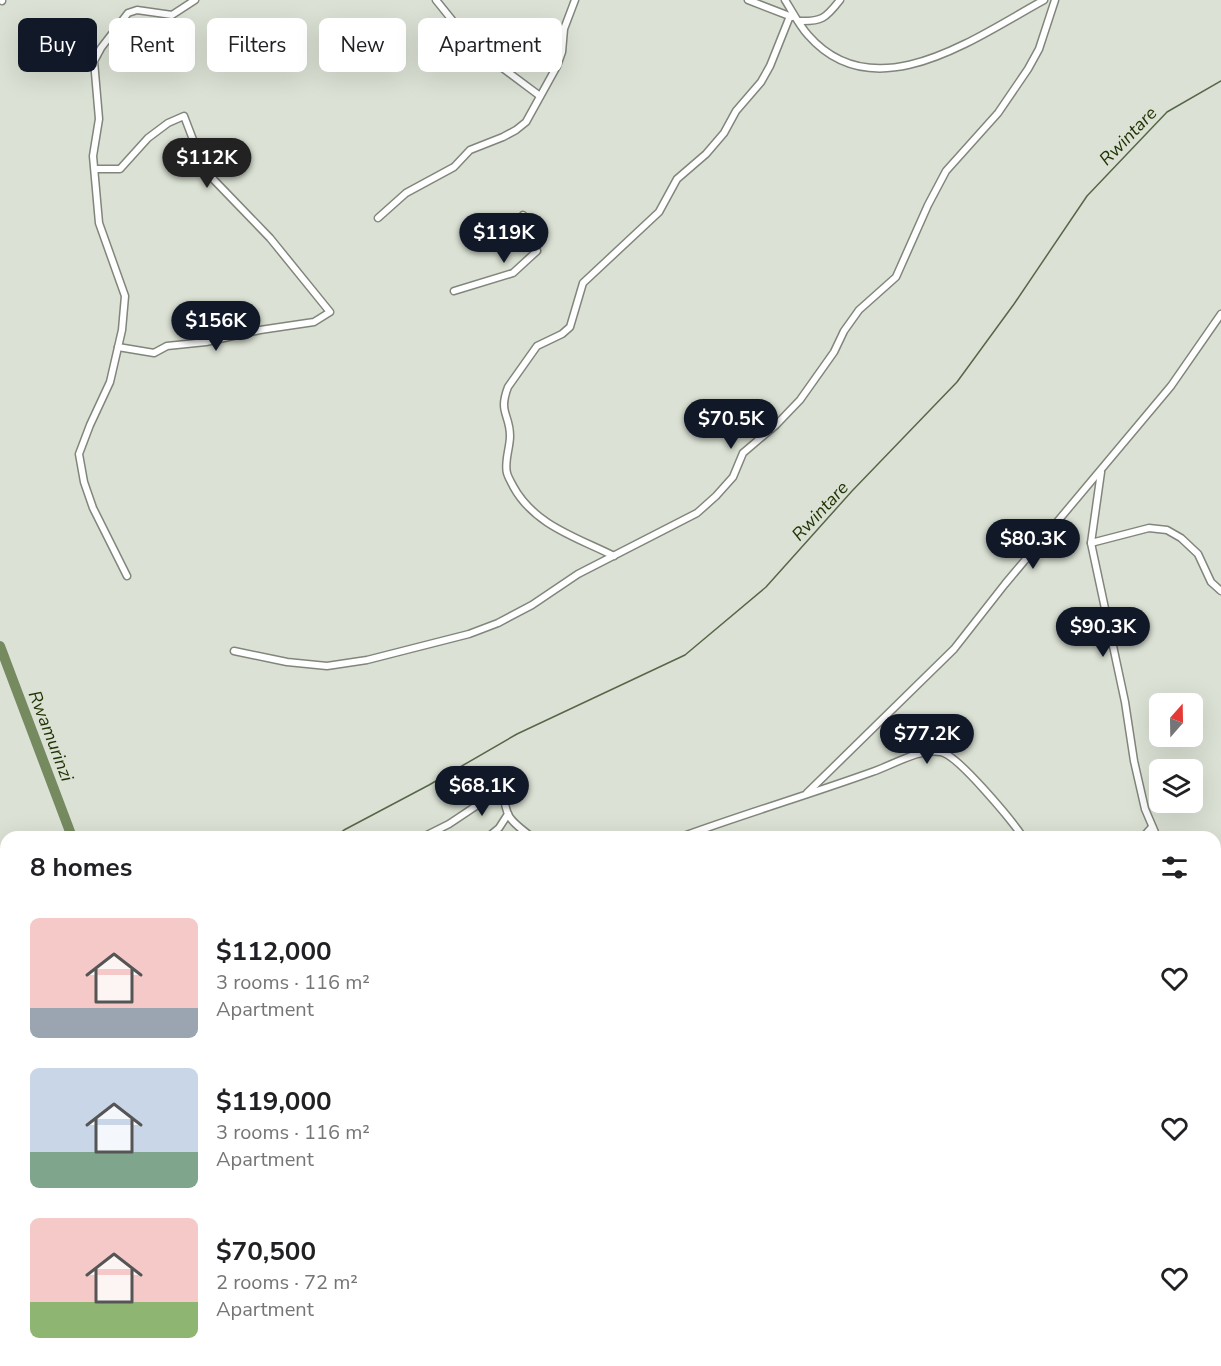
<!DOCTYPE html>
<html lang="en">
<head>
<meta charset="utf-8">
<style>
  :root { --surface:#fff; --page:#f6f6f6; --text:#202124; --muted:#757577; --accent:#111827 }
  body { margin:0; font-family:"Nunito Sans",sans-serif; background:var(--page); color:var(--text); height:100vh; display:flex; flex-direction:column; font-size:22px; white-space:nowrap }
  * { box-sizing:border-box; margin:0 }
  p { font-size:20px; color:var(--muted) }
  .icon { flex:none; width:33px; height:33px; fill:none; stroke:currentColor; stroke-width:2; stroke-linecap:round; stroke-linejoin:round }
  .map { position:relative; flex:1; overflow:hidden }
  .panel { position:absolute; left:0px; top:831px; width:1221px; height:536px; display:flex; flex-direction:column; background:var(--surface); border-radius:18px 18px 0 0; box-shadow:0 6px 24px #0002 }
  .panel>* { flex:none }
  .hud { position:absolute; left:18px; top:18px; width:600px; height:54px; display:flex; gap:12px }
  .needle { width:39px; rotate:20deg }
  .buttons { position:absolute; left:1149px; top:693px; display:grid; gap:12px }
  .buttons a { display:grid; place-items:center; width:54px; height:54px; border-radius:9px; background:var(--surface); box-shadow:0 6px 24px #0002; font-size:30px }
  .price { position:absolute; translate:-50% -51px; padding:0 14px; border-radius:21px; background:var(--accent); color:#fff; font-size:20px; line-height:39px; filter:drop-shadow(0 2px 3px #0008) }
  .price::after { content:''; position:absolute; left:50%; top:36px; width:18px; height:14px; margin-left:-9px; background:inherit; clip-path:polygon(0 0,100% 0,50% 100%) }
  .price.active { background:#222; color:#fff }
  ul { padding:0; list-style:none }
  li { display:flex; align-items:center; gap:18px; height:150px; padding:0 30px }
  li span { display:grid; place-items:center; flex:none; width:168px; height:120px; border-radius:9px; color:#555 }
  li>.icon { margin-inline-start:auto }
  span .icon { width:72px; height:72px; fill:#fffc; stroke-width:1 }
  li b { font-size:26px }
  h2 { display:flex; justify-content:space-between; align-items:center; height:72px; padding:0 30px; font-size:26px }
  .pill { padding:0 21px; border-radius:9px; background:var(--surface); box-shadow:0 6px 24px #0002; font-size:21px; line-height:54px }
  .pill.active { background:var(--accent); color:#fff }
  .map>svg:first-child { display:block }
</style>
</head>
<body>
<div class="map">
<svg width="1221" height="1366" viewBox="0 0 1221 1366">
  <rect width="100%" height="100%" fill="#dbe1d4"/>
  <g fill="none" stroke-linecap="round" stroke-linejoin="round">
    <!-- stream -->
    <polyline stroke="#586648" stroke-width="1.5" points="335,837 344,830 429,785 517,734 685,655 766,587 852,491 957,382 1014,304 1087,196 1167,112 1221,81"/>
    <!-- river -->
    <g stroke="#768a60" stroke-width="10">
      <polyline points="0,646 72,837"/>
      <polyline points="80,1366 81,1360"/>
    </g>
    <!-- street casing -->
    <g stroke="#80867b" stroke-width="9">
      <g id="street">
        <polyline points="1,0 2,1"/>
        <polyline points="436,0 473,46 540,96"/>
        <polyline points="748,0 792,17"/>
        <path d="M785 0C792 11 799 25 808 35 875 112 976 37 1044 0"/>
        <path d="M798 21C822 22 826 18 840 0"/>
        <polyline points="95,169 120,169 148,138 168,123 184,116 197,150 214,180 270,238 330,312 314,322 260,330 206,342 167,346 154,353 118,347"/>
        <polyline points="378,218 406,193 454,167 470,150 503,137 516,130 526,122 557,66 562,52 564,29 575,0"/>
        <polyline points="454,291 513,273 537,251 523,215"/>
        <polyline points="1101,472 1091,543 1125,702 1134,761 1145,809 1157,837"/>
        <polyline points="1091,543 1149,528 1167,530 1181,538 1198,554 1211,582 1221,591"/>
        <path d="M614 556C576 537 534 525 513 486 511 482 508 477 507 473 504 462 510 448 510 436 510 414 498 413 508 387L537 346 562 334 570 327 583 283 659 212 677 179 706 154 724 133 736 111 761 82 770 66 790 16"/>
        <polyline points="127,576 93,508 84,482 79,454 90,425 110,382 122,330 125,296 99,223 93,156 99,119 94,61 101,48 128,13 137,10 172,15 195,0"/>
        <polyline points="234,651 287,662 327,666 367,660 469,634 498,623 532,605 578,574 697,513 716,496 733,477 743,453 776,425 800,400 834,352 844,331 859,310 896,277 928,205 946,171 998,113 1028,69 1039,49 1055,0"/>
        <polyline points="807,793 954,649 1005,584 1171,386 1221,314"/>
        <path d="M423 837 449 824 503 788C505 817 509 820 532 837"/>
        <polyline points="488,837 499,828 508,814"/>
        <path d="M681 837C744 814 808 795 872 772 893 765 919 748 941 752 958 755 1012 821 1023 837"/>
        <polyline points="1143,837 1152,827"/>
        <polyline points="1215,855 1221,855"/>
        <polyline points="1215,1090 1221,1104"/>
        <polyline points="1215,1144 1221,1145"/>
        <polyline points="902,1360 902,1366"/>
        <polyline points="1010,1360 1011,1366"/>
        <polyline points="1119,1360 1120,1366"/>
        <polyline points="1186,1360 1186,1366"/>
        <polyline points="196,1366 200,1360"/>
        <polyline points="915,1366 921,1360"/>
      </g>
    </g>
    <!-- street -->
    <use href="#street" stroke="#fff" stroke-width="6"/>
  </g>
  <g text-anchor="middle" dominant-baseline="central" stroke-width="4.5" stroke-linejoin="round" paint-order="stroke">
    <!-- water labels -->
    <g font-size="18" font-style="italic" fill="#1f3201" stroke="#dbe1d4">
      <text transform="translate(1128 136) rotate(-46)">Rwintare</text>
      <text transform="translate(820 511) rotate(-47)">Rwintare</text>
      <text transform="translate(51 736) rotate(69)">Rwamurinzi</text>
    </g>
  </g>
</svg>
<div class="buttons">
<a><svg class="needle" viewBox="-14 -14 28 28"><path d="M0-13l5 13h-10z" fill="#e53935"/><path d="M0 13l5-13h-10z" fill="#757577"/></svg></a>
<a><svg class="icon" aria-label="layers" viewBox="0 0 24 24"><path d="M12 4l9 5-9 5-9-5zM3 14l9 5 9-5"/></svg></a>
</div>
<b class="price active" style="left:207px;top:189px">$112K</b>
<b class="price" style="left:504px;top:264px">$119K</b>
<b class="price" style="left:216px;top:352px">$156K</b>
<b class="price" style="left:731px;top:450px">$70.5K</b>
<b class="price" style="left:1033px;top:570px">$80.3K</b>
<b class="price" style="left:1103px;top:658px">$90.3K</b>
<b class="price" style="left:927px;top:765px">$77.2K</b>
<b class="price" style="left:482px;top:817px">$68.1K</b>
<div class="hud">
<a class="pill active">Buy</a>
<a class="pill">Rent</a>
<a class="pill">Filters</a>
<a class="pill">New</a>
<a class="pill">Apartment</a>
</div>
<section class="panel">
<h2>8 homes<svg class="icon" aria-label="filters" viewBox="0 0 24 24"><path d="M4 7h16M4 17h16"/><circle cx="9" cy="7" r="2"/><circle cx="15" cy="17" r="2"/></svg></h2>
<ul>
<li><span style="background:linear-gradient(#f6c9c9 75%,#9aa5b1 0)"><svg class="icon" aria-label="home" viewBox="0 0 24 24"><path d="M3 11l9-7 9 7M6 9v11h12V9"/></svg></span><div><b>$112,000</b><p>3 rooms · 116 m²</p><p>Apartment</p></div><svg class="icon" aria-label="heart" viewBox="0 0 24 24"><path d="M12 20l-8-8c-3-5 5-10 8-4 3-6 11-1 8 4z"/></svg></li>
<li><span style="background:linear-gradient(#c9d6e8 70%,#7fa58c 0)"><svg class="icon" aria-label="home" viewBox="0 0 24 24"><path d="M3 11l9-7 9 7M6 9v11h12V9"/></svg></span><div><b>$119,000</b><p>3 rooms · 116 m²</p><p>Apartment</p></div><svg class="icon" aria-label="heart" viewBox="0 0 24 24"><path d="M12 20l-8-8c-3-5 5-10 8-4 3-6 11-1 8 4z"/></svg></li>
<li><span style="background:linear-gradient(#f6c9c9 70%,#8fb573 0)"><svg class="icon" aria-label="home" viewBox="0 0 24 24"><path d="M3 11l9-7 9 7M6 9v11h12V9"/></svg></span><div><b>$70,500</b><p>2 rooms · 72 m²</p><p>Apartment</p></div><svg class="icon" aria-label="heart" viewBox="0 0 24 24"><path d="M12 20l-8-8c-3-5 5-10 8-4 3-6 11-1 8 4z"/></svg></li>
</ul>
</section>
</div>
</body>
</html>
